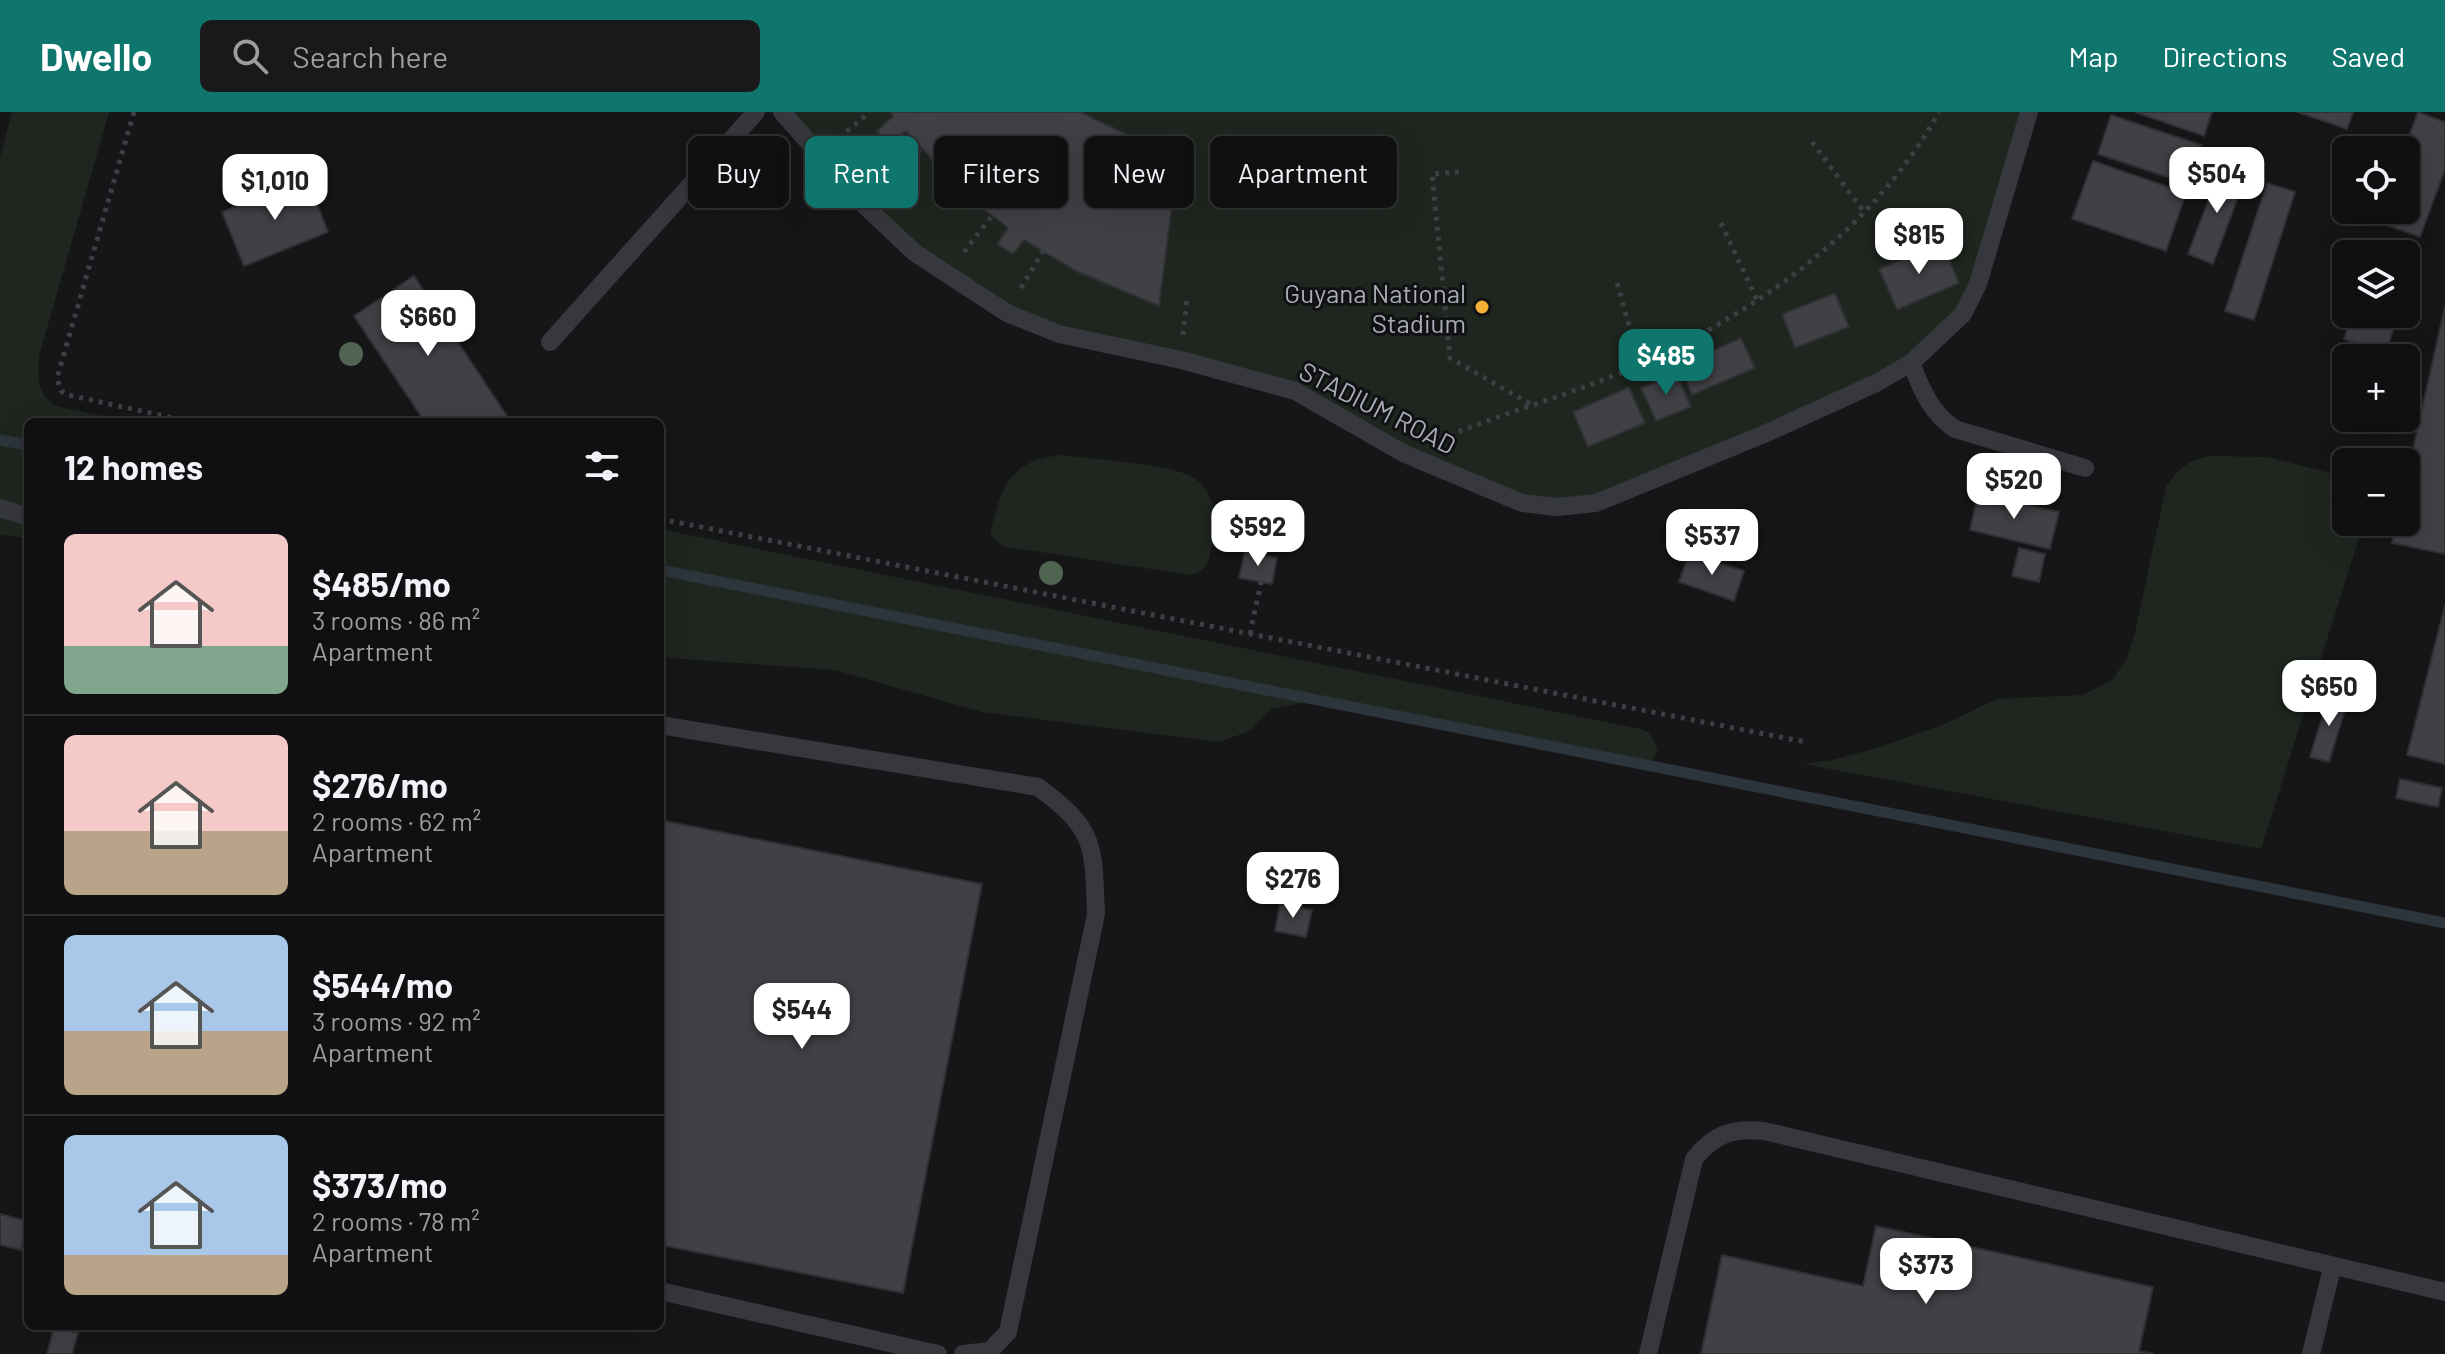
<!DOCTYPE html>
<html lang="en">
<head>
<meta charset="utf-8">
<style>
  :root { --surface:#101012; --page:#19191b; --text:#f1f3f6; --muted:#9c9d9f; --line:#303032; --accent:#0f766e }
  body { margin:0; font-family:Barlow,sans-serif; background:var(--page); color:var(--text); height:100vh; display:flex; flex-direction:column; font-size:30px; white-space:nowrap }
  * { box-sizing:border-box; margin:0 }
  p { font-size:26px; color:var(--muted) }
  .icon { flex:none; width:44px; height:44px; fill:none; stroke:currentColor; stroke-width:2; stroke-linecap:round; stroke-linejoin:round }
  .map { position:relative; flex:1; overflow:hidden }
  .panel { position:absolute; left:24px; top:306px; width:640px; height:912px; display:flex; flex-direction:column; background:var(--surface); border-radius:12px; box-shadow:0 8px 32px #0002,0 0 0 2px var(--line) }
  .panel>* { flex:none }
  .hud { position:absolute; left:688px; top:24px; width:760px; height:72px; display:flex; gap:16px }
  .buttons { position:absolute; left:2332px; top:24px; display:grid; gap:16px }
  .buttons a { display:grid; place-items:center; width:88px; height:88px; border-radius:12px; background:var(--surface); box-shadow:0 8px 32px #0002,0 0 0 2px var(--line); font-size:40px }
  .price { position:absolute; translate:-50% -68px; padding:0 18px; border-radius:16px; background:#fff; color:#222; font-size:26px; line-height:52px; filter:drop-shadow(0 2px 4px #0008) }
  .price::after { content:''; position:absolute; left:50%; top:48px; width:24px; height:18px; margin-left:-12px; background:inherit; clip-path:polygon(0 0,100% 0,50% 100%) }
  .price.current { background:var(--accent); color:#fff }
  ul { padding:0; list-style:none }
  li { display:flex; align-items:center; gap:24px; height:200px; padding:0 40px }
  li+li { border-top:2px solid var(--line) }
  li span { display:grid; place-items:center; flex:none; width:224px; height:160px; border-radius:12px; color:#555 }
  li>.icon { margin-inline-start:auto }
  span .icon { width:96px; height:96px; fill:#fffc; stroke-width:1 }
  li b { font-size:34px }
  h2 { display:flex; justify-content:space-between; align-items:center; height:96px; padding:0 40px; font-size:34px }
  .tag { padding:0 28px; border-radius:12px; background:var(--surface); box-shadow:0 8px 32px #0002,0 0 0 2px var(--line); font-size:28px; line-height:72px }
  .tag.current { background:var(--accent); color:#fff }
  header { display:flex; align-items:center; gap:48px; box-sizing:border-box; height:112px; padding:0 40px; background:var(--accent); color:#fff }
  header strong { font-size:38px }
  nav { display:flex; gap:44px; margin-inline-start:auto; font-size:28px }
  .search { width:560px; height:72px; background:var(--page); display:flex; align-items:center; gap:20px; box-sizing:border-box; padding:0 28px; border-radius:12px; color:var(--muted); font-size:30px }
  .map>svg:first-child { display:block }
</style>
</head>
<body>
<header>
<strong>Dwello</strong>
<div class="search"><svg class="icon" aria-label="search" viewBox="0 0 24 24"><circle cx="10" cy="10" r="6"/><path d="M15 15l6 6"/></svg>Search here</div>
<nav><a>Map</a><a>Directions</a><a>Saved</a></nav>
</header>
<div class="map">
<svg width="2445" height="1242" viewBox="0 0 2445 1242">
  <rect width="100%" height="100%" fill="#161618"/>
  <!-- green -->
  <g fill="#1e261f">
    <path d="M12 0H109L39 244C37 266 37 286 60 295L132 310H28V426L0 423V46Z"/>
    <polygon points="782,0 2029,0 1978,172 1912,251 1596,391 1522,391 1332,298 1059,222 947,163"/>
    <path d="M1060 343C1092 347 1161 351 1188 363 1213 374 1218 402 1213 426 1210 443 1210 459 1190 463L1002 434 990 422C1002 375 1007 350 1060 343Z"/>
    <path d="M2212 344 2267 345 2346 365V410H2364L2261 737 1803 652 1832 648 1880 635 1947 611 1996 587 2083 583 2111 569 2126 549 2135 521 2166 375C2180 355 2188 348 2212 344Z"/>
    <polygon points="660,417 1640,617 1650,621 1658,638 1650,651 1635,653 1345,593 1301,591 1271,597 1250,619 1219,630 982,600 835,558 669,546 660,544"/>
  </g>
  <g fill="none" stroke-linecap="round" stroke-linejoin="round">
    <!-- stream -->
    <g stroke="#2c353c" stroke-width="11">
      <polyline points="0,328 28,333"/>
      <polyline points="660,458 2445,811"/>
    </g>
  </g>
  <!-- building -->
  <g fill="#404145" stroke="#303034" stroke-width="2">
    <polygon points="890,0 1081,0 1178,48 1159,194 1076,159 1024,128 1013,142 997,132 1008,116 961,79 906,19 889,33 877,19 893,4"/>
    <polygon points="2135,0 2212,0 2204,24"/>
    <polygon points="2297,0 2353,0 2347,17"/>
    <polygon points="2418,0 2445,10 2445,57 2420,125 2378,110 2382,98 2406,98 2404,38"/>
    <polygon points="2111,3 2201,33 2188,72 2098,42"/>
    <polygon points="2093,49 2186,81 2166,139 2072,107"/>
    <polygon points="2221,55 2246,64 2213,152 2188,142"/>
    <polygon points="307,66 328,120 244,154 222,100"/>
    <polygon points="2267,71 2295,80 2254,208 2225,199"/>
    <polygon points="2375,129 2417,142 2406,177 2406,142 2371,142"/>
    <polygon points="1942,130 1959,171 1897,198 1879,157"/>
    <polygon points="414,164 511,310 425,310 354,204"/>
    <polygon points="1835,181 1849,215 1795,236 1782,202"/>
    <polygon points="2445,194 2445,442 2392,431 2396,410 2406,410 2406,368"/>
    <polygon points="2352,202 2398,202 2386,241 2344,227"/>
    <polygon points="1741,226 1755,256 1692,283 1679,253"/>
    <polygon points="1676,261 1691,295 1656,309 1641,276"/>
    <polygon points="1629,275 1645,311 1588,335 1573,300"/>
    <polygon points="1978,382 2059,400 2050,437 1970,418"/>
    <polygon points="2019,436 2045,442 2039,470 2012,464"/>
    <polygon points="1245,439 1277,446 1272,472 1239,466"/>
    <polygon points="1689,441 1744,459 1734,489 1679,470"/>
    <polygon points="2445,493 2445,652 2407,643"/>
    <polygon points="2329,583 2348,588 2329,650 2310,645"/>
    <polygon points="2400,667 2442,676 2438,695 2396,686"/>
    <polygon points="660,708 982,772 903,1181 660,1133"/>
    <polygon points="1280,792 1312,798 1306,825 1275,819"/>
    <polygon points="0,1102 27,1109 21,1138 0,1133"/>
    <polygon points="1876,1114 2153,1175 2139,1239 2154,1242 1701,1242 1722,1143 1863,1174"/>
    <polygon points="54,1215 78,1221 72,1242 47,1242"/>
  </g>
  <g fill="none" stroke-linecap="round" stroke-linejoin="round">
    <!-- path -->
    <g stroke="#3d3f44" stroke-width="5" stroke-dasharray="4 6" stroke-linecap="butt">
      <polyline points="134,0 57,266 61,279 68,283 192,310"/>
      <polyline points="839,26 870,0"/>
      <polyline points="1812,30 1864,100"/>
      <polyline points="1459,60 1432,62 1450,246 1532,293"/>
      <polyline points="884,74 920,37"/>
      <polyline points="1721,111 1757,188"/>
      <polyline points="964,140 991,105"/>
      <polyline points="1617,171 1640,253"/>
      <polyline points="1021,176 1043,139"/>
      <polyline points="1183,223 1187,186"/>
      <path d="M1440 327C1506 300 1576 281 1641 252 1761 197 1873 118 1939 0"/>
      <polyline points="660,407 1806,630"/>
      <polyline points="1250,522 1261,470"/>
    </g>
    <!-- service -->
    <g stroke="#37383d" stroke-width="18">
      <polyline points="782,0 865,94 915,141 1007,201 1059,222 1181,248 1295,279 1405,342 1522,391 1557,395 1596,391 1769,320 1876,271 1911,251 1963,202 1978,172 2029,0"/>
      <polyline points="550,230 756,0"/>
      <path d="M1911 251C1922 278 1930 300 1955 317L2085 356"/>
      <polyline points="0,396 28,405"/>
      <path d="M660 613 1038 675C1097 718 1093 734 1096 802L1008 1220 990 1239 963 1242"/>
      <polyline points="660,1179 938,1242"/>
      <path d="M1648 1242 1694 1047C1714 1022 1732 1016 1764 1019L2445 1180"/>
      <polyline points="2311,1242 2332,1156"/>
    </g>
  </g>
  <!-- trees -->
  <g fill="#506452">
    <circle cx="351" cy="242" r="12"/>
    <circle cx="1051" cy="461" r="12"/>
  </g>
  <!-- markers -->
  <circle fill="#f2b134" stroke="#111113" stroke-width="3" cx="1482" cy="195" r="8"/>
  <g text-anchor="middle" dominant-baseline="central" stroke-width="6" stroke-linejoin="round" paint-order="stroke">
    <!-- poi labels -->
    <g font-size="26" fill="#a8adb8" stroke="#111113" text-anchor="end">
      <text x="1466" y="180">Guyana National<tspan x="1466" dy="30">Stadium</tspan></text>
    </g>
    <!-- street labels -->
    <g font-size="26" fill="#a8adb8" stroke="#111113">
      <text transform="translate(1378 295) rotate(27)">STADIUM ROAD</text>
    </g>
  </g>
</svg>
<div class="buttons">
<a><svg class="icon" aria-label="locate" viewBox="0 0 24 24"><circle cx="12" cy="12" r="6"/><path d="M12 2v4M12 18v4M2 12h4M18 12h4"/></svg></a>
<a><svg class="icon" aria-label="layers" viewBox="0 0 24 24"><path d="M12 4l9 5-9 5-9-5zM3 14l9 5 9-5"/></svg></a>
<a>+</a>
<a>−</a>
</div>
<b class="price" style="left:2217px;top:103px">$504</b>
<b class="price" style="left:275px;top:110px">$1,010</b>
<b class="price" style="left:1919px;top:164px">$815</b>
<b class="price" style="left:428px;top:246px">$660</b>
<b class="price current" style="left:1666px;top:285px">$485</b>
<b class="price" style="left:2014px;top:409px">$520</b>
<b class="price" style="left:1258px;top:456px">$592</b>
<b class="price" style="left:1712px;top:465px">$537</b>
<b class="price" style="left:2329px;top:616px">$650</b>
<b class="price" style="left:1293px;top:808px">$276</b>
<b class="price" style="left:802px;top:939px">$544</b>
<b class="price" style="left:1926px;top:1194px">$373</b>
<div class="hud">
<a class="tag">Buy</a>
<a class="tag current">Rent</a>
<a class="tag">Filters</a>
<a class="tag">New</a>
<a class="tag">Apartment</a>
</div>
<section class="panel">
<h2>12 homes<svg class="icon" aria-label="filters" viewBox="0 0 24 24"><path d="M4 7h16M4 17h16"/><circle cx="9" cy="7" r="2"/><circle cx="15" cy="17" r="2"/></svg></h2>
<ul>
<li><span style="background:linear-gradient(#f6c9c9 70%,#7fa58c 0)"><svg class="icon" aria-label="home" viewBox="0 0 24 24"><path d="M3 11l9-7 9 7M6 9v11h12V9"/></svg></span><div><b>$485/mo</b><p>3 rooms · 86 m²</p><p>Apartment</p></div></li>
<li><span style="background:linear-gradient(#f6c9c9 60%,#b9a48a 0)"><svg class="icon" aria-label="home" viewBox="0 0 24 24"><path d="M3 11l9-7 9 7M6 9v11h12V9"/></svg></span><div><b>$276/mo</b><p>2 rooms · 62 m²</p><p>Apartment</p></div></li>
<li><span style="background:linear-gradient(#a9c7e8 60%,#b9a48a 0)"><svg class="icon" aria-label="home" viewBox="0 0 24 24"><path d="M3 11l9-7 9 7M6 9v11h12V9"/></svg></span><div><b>$544/mo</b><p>3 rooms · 92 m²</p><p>Apartment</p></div></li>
<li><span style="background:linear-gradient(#a9c7e8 75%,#b9a48a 0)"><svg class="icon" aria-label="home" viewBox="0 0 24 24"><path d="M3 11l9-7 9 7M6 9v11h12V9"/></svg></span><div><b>$373/mo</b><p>2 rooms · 78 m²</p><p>Apartment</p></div></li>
</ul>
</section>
</div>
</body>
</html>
